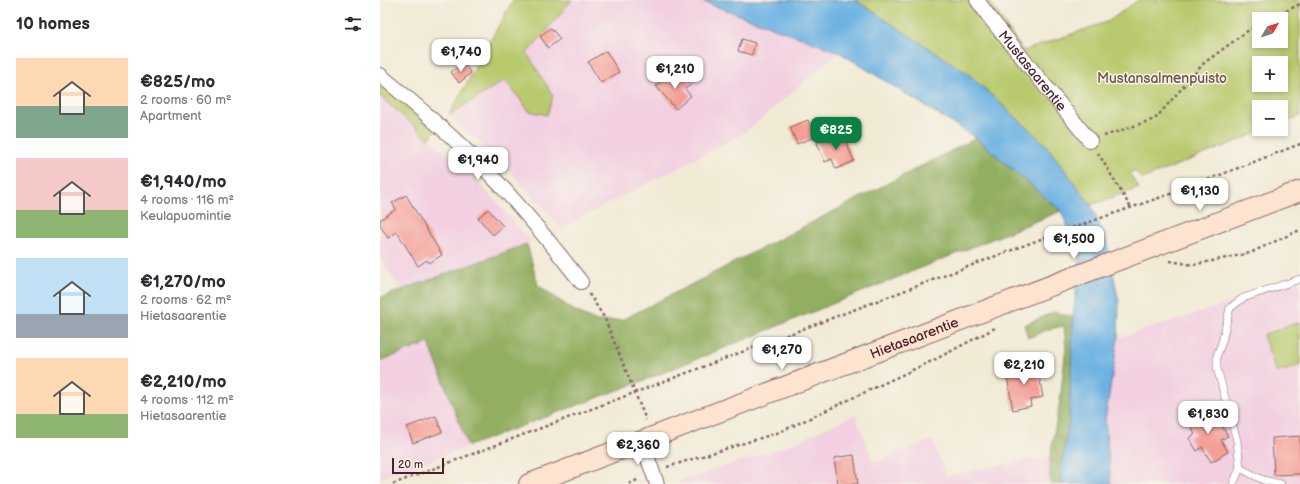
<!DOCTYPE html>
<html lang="en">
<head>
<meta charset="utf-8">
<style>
  :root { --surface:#fff; --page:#f7f7f7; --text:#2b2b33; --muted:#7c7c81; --accent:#0b8043 }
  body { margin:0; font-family:"Balsamiq Sans",sans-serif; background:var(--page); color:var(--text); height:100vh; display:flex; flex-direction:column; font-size:15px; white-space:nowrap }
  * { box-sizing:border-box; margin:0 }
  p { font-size:13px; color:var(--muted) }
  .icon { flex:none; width:22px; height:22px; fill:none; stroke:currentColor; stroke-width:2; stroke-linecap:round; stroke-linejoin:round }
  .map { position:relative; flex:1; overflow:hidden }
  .drawer { display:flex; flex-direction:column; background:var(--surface); width:380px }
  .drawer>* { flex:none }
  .needle { width:26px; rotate:51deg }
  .fabs { position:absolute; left:872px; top:12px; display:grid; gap:8px }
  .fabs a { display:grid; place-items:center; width:36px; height:36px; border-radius:0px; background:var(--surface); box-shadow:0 2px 6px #0003; font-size:20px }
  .scale { position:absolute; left:12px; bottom:10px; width:52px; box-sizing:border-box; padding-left:4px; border:2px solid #4a1f2b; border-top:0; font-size:11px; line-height:14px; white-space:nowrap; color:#4a1f2b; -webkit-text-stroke:3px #f7f3e8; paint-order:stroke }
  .price { position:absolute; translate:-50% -34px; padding:0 9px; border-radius:8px; background:#fff; color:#222; font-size:13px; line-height:26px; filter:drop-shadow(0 1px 2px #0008) }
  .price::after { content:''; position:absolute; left:50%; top:24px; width:12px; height:9px; margin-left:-6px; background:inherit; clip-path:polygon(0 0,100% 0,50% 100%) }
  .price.current { background:var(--accent); color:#fff }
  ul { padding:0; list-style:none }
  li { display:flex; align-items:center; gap:12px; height:100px; padding:0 16px }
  li span { display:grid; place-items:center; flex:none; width:112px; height:80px; border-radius:0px; color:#555 }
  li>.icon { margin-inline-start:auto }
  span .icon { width:48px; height:48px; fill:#fffc; stroke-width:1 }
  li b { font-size:17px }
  h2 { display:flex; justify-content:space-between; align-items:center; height:48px; padding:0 16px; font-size:17px }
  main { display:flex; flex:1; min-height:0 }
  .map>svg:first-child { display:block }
</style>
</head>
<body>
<main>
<section class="drawer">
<h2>10 homes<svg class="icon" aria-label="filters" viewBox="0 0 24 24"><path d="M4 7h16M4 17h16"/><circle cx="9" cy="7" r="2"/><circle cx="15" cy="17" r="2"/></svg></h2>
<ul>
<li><span style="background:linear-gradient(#ffd9b3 60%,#7fa58c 0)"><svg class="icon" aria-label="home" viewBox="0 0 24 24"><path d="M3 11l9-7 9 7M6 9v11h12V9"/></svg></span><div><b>€825/mo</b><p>2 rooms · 60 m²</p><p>Apartment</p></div></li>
<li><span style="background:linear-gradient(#f6c9c9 65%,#8fb573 0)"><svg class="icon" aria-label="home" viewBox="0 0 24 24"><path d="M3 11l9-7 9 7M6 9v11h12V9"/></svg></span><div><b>€1,940/mo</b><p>4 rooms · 116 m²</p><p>Keulapuomintie</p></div></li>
<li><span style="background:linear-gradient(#bfe0f5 70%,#9aa5b1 0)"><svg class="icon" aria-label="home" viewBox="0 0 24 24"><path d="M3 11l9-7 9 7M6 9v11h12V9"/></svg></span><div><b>€1,270/mo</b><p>2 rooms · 62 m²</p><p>Hietasaarentie</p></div></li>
<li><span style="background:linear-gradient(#ffd9b3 70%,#8fb573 0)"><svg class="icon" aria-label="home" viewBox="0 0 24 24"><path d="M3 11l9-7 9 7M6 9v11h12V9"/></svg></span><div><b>€2,210/mo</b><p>4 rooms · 112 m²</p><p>Hietasaarentie</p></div></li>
</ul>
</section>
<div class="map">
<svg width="920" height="484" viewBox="0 0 920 484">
  <rect width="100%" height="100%" fill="#f7f3e8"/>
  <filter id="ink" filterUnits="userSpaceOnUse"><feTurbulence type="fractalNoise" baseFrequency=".025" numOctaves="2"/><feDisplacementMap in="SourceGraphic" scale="8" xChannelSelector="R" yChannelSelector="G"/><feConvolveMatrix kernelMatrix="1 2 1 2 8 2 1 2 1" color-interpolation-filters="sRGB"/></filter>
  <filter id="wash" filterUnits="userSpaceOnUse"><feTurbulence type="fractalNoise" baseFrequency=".012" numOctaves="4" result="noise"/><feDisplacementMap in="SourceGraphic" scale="16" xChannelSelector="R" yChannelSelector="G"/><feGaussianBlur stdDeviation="0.9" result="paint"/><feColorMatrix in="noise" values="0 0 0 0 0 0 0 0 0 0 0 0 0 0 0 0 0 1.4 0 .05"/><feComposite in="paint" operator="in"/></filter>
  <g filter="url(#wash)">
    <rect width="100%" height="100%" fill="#f1ead5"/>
    <!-- built -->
    <g fill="#f2cfe1">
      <polygon points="185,0 319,0 459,52 363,134 181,228 123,163 69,115"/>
      <polygon points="0,96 100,184 152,242 21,290 0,257"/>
      <polygon points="920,281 920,484 731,484 725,420 738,338"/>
      <polygon points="49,343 88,446 0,479 0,361"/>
      <polygon points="475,415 494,463 552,440 566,476 670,456 670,484 299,484 299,481 405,447"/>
    </g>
    <!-- green -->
    <g fill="#b9ca6e" stroke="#82744c" fill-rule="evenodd">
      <polygon points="133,0 192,0 147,53 173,96 167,115 149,111 125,80 69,115"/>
      <path d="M475 0H609L643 51 729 21 758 0H920V116L901 124V107H879V129H887L762 179 755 171 749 173 759 188 711 205 665 144 587 73ZM879 19H901V41H879ZM879 63H901V85H879Z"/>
      <polygon points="0,83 55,130 49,139 0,96"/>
      <polygon points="920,322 920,365 897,373 883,335"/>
    </g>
    <!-- forest -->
    <g fill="#92ae61" stroke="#6e6646">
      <polygon points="596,138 681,211 265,380 88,446 49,343 0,361 0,298 147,244 158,285 193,310 217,321 242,320"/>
      <polygon points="674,312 693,317 689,421 682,463 681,484 670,484 670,456 680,401 686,347 684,326 669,329 648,338 644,325"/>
    </g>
    <!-- water -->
    <polygon fill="#6bb1e2" stroke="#5a6886" points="319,0 475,0 587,73 665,144 711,205 727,243 739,303 738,338 725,420 731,484 681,484 682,463 689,421 693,317 700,255 681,211 596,138 459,52"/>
    <g id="blocks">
      <!-- building -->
      <g fill="#f49e95">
        <polygon points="171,28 180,39 168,48 160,36"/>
        <polygon points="362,39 375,43 372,55 358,51"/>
        <polygon points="226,51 239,72 221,83 208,62"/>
        <polygon points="83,63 91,73 79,83 71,72"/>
        <polygon points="290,73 295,80 302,74 311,85 305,89 311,96 296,109 276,86"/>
        <polygon points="428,120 435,137 417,144 410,127"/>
        <polygon points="462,132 474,161 456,169 452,159 445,162 437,143"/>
        <polygon points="26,195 62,255 49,263 47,260 38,266 17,232 8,238 0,225 0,220 16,209 12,203"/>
        <polygon points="108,209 123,226 113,235 98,218"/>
        <polygon points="657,365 663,397 650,400 651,406 633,410 626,371"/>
        <polygon points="819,409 826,411 833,422 838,419 848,436 841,440 848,452 831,462 822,447 817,451 809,438 815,434 808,422 810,415"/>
        <polygon points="56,416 62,432 33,443 27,427"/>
        <polygon points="920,436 920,474 894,475 892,438"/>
        <polygon points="474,455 478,484 458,484 454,458"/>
      </g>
    </g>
  </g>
  <g filter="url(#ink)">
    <use href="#blocks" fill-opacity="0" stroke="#846666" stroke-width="1"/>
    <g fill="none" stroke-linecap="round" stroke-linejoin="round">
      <!-- lane casing -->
      <g stroke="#846666" stroke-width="8">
        <g id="lane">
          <polyline points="860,468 883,480 901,484"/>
          <polyline points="853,484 860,468 857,441 837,368 837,355 842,342 850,308 863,298 920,279"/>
        </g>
      </g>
      <!-- street casing -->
      <g stroke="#846666" stroke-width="16">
        <g id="street">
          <path id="s1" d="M597 0 610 18 710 141"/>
          <path d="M0 75C35 104 70 134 102 166 138 202 170 242 201 282"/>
          <polyline points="262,442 277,484"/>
        </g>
      </g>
      <!-- secondary casing -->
      <g stroke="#846666" stroke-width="22">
        <g id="secondary">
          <path id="s2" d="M149 484 920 191"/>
        </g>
      </g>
      <!-- path -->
      <g stroke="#846666" stroke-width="2.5" stroke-dasharray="3 3" stroke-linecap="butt">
        <polyline points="890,19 920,4"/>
        <polyline points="724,136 775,119 824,63 869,30 879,25"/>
        <polyline points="718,153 751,208"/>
        <polyline points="790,261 813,265 870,253 920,230"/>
        <polyline points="209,294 224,317 266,420"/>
        <polyline points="287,467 400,432 556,359 615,328"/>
        <polyline points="13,484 669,236 796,192 920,144"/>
        <polyline points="249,484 259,479"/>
      </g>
      <!-- lane -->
      <use href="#lane" stroke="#fff" stroke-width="7"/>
      <!-- street -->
      <use href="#street" stroke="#fff" stroke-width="14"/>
      <!-- secondary -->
      <use href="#secondary" stroke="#fde4d0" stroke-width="20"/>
    </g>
  </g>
  <g text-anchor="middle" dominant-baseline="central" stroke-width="3" stroke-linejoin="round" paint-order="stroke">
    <!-- street labels -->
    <g font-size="14" fill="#4a1f2b" stroke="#f7f3e8">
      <text stroke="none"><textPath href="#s1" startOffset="90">Mustasaarentie</textPath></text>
      <text stroke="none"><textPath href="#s2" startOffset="412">Hietasaarentie</textPath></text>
    </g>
    <!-- park labels -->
    <g font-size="14" fill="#6b523f" stroke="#f7f3e8">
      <text x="782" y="78">Mustansalmenpuisto</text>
    </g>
  </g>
</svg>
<div class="fabs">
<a><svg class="needle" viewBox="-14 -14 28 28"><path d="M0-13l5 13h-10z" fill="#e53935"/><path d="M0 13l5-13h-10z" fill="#7c7c81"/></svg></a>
<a>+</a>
<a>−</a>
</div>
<div class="scale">20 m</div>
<b class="price" style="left:81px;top:73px">€1,740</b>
<b class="price" style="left:295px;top:90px">€1,210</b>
<b class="price current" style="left:456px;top:151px">€825</b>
<b class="price" style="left:98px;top:181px">€1,940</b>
<b class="price" style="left:820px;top:212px">€1,130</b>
<b class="price" style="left:694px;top:260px">€1,500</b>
<b class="price" style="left:402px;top:371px">€1,270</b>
<b class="price" style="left:644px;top:386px">€2,210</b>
<b class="price" style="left:828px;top:435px">€1,830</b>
<b class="price" style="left:258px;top:466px">€2,360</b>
</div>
</main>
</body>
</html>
